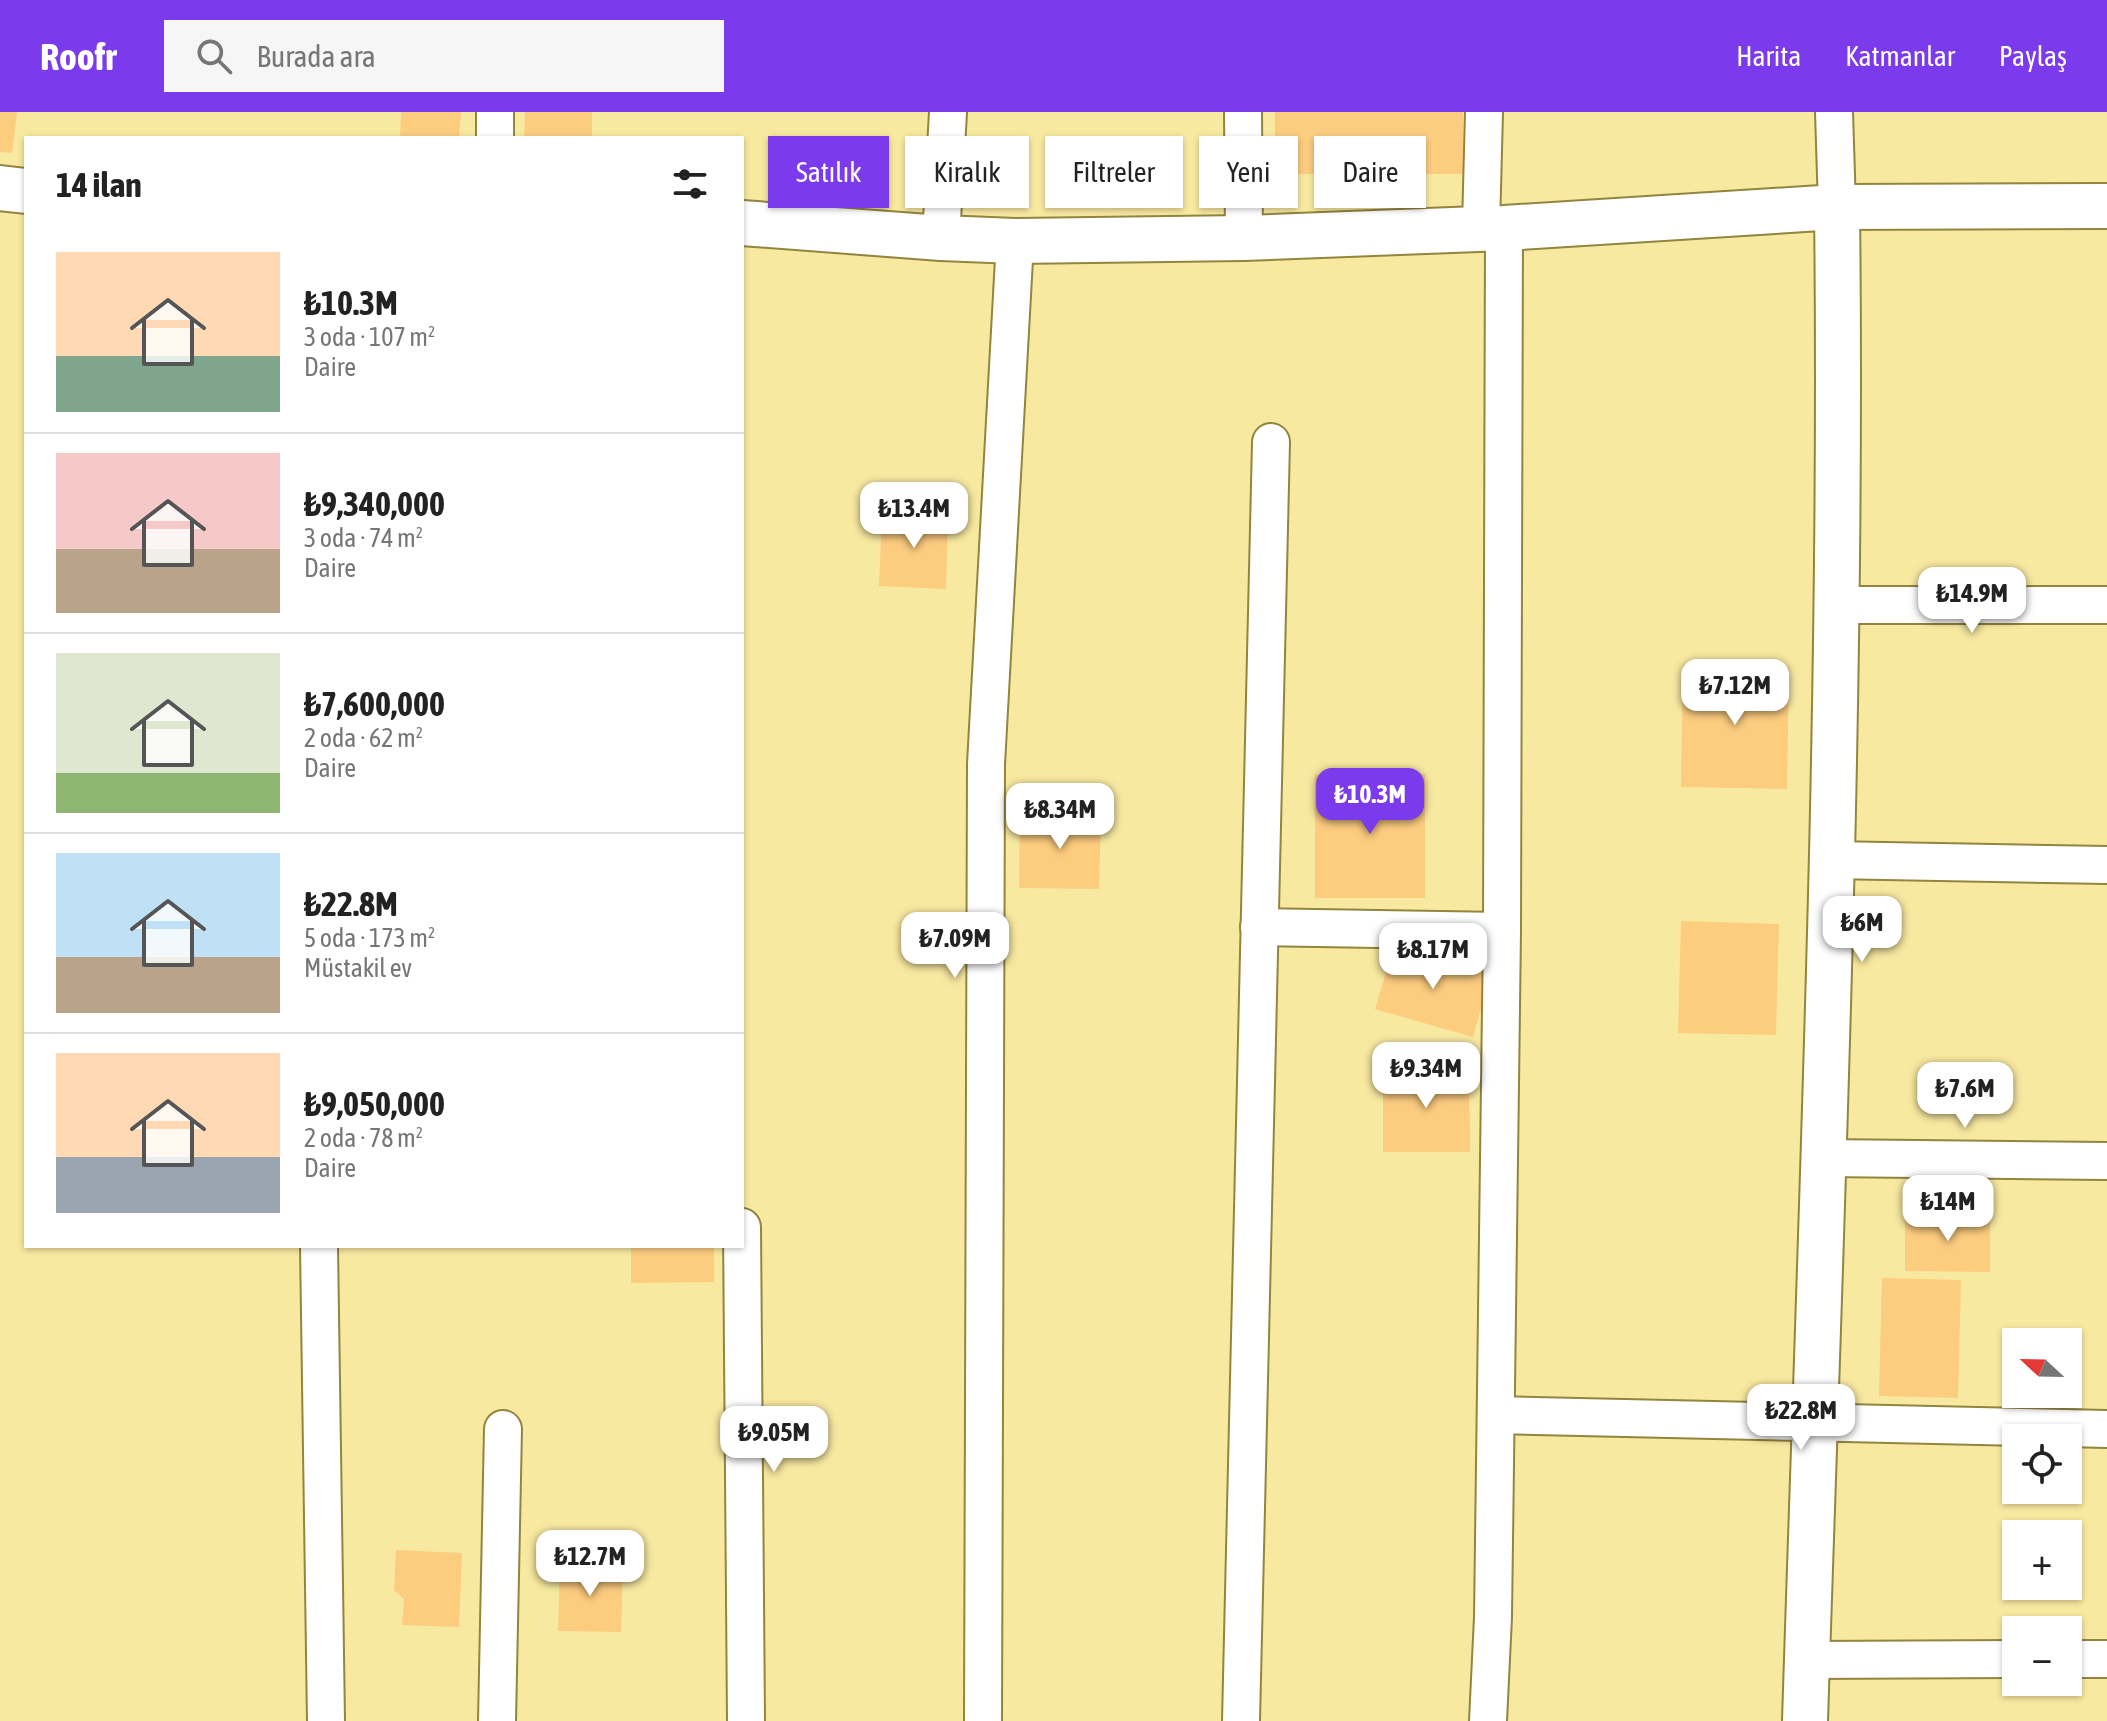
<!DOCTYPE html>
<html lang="tr">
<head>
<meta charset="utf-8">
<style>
  :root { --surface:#fff; --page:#f6f6f6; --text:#222; --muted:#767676; --line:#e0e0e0; --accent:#7c3aed }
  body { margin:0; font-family:"Asap Condensed",sans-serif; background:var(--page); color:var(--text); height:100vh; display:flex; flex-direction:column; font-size:30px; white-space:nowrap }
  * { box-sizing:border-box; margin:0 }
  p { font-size:26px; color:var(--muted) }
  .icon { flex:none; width:44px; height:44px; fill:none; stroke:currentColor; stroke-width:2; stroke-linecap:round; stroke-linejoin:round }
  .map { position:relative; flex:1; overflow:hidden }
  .details { position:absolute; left:24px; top:24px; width:720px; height:1112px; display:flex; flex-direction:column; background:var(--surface); border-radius:0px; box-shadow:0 2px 6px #0004 }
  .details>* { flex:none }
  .top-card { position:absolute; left:768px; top:24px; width:760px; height:72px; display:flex; gap:16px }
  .needle { width:52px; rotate:292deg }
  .tools { position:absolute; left:2002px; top:1216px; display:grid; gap:16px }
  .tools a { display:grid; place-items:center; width:80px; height:80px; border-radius:0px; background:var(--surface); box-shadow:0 2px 6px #0004; font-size:40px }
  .price { position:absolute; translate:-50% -68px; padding:0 18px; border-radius:16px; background:#fff; color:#222; font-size:26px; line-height:52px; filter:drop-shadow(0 2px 4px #0008) }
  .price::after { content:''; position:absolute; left:50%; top:48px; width:24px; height:18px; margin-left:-12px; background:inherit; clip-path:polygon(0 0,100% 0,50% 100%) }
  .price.current { background:var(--accent); color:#fff }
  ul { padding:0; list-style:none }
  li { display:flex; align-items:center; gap:24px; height:200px; padding:0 32px }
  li+li { border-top:2px solid var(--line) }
  li span { display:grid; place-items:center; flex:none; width:224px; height:160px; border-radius:0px; color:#555 }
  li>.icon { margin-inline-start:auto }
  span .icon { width:96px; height:96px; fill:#fffc; stroke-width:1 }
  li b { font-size:34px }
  h2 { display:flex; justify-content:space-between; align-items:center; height:96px; padding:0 32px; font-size:34px }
  .pill { padding:0 28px; border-radius:0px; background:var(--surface); box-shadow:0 2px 6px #0004; font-size:28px; line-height:72px }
  .pill.current { background:var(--accent); color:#fff }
  header { display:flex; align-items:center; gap:48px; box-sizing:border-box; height:112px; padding:0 40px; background:var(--accent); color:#fff }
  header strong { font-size:38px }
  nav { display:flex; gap:44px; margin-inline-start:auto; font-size:28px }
  .search { width:560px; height:72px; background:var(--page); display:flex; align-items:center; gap:20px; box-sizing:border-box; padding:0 28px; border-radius:0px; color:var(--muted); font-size:30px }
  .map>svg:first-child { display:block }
</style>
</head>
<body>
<header>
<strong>Roofr</strong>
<div class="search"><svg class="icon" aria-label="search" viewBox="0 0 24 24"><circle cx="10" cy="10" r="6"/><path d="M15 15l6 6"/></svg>Burada ara</div>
<nav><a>Harita</a><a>Katmanlar</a><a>Paylaş</a></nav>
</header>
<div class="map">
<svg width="2107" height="1609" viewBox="0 0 2107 1609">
  <rect width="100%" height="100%" fill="#f8e9a1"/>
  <!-- building -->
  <g fill="#fccc7f">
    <polygon points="0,0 17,0 12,41 0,40"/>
    <polygon points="401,0 461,0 459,26 400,26"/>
    <polygon points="525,0 592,0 592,26 524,26"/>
    <rect x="1275" y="0" width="188" height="62"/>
    <polygon points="882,400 948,402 946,477 879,474"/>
    <polygon points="1683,553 1789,555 1787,677 1681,675"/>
    <polygon points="1425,662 1425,786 1315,786 1315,663"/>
    <polygon points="1020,701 1101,702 1099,777 1019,776"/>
    <polygon points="1681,809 1779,812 1776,923 1678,921"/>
    <polygon points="1394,833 1491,860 1473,925 1375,897"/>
    <polygon points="1383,955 1469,955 1470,1040 1383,1040"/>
    <polygon points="1905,1102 1990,1103 1990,1160 1905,1159"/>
    <polygon points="631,1134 714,1134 714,1170 631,1171"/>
    <polygon points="1882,1166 1961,1168 1958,1286 1879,1284"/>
    <polygon points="396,1438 462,1441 459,1515 402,1513 404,1487 394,1478"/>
    <polygon points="560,1452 623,1454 621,1520 558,1519"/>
  </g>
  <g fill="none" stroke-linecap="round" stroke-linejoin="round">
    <!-- minor casing -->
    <g stroke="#93843e" stroke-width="40">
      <g id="minor">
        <polyline points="495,0 495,26"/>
        <polyline points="1243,0 1244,126"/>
        <polyline points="1834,0 1837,95"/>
        <polyline points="1481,115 1484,0"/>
        <polyline points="941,126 948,0"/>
        <polyline points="1836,493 2107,493"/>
        <polyline points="1830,748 2107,753"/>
        <polyline points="1259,815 1502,819"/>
        <polyline points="1823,1046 2107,1049"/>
        <polyline points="742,1115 746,1609"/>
        <polyline points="319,1134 326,1609"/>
        <polyline points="1496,1303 2107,1317"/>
        <polyline points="2068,1547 2107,1547"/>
        <polyline points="1807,1548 2016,1547"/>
        <polyline points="497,1609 503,1317"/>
        <polyline points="983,1609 986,652 1015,129"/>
        <polyline points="1241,1609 1271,330"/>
        <polyline points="1488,1609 1493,1505 1502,819 1504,116"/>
      </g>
    </g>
    <!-- tertiary casing -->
    <g stroke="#93843e" stroke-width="48">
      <g id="tertiary">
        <polyline points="0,76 26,79"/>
        <polyline points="742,111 941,126 1015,129 1244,126 1504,116 1837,95 2107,94"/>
        <path d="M1805 1609C1821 1104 1843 599 1837 95"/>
      </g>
    </g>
    <!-- minor -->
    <use href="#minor" stroke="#fff" stroke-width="36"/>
    <!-- tertiary -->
    <use href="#tertiary" stroke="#fff" stroke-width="44"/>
  </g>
</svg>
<div class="tools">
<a><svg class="needle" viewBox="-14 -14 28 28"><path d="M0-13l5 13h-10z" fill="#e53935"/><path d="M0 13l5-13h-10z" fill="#767676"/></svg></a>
<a><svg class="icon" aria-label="locate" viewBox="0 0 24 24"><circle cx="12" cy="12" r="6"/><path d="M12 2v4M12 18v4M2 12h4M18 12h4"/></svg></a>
<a>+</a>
<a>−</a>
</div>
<b class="price" style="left:914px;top:438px">₺13.4M</b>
<b class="price" style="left:1972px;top:523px">₺14.9M</b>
<b class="price" style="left:1735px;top:615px">₺7.12M</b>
<b class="price current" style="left:1370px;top:724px">₺10.3M</b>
<b class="price" style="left:1060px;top:739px">₺8.34M</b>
<b class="price" style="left:1862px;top:852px">₺6M</b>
<b class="price" style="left:955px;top:868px">₺7.09M</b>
<b class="price" style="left:1433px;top:879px">₺8.17M</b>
<b class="price" style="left:1426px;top:998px">₺9.34M</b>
<b class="price" style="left:1965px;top:1018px">₺7.6M</b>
<b class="price" style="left:1948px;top:1131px">₺14M</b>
<b class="price" style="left:1801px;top:1340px">₺22.8M</b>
<b class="price" style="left:774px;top:1362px">₺9.05M</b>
<b class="price" style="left:590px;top:1486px">₺12.7M</b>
<div class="top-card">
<a class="pill current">Satılık</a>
<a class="pill">Kiralık</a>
<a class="pill">Filtreler</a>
<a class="pill">Yeni</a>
<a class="pill">Daire</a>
</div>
<section class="details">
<h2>14 ilan<svg class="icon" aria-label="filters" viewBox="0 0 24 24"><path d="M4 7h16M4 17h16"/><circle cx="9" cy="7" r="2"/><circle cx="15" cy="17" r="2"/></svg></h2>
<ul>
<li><span style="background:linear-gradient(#ffd9b3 65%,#7fa58c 0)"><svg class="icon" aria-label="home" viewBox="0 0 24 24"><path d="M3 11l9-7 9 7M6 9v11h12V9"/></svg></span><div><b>₺10.3M</b><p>3 oda · 107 m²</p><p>Daire</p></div></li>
<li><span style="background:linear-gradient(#f6c9c9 60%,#b9a48a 0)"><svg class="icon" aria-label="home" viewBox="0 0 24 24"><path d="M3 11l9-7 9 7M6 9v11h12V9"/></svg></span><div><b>₺9,340,000</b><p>3 oda · 74 m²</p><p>Daire</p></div></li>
<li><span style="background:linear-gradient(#dfe7d0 75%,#8fb573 0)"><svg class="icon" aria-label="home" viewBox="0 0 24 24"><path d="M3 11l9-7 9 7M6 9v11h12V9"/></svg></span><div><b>₺7,600,000</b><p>2 oda · 62 m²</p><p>Daire</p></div></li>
<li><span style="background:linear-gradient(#bfe0f5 65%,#b9a48a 0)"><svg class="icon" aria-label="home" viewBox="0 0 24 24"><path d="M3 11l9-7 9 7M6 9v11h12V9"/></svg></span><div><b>₺22.8M</b><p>5 oda · 173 m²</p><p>Müstakil ev</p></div></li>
<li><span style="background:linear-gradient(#ffd9b3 65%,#9aa5b1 0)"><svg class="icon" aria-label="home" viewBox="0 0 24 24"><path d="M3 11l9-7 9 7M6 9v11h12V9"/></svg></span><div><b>₺9,050,000</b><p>2 oda · 78 m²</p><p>Daire</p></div></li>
</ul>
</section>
</div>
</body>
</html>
